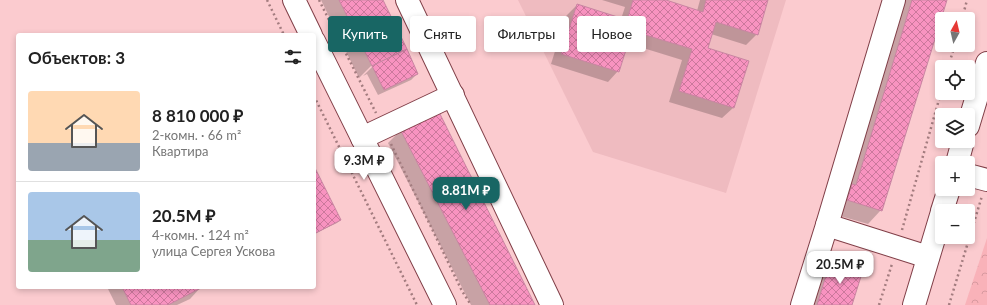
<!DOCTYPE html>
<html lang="ru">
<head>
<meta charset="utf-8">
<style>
  :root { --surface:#fff; --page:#f6f6f6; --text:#222; --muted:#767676; --line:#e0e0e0; --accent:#186664 }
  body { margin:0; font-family:Lato,sans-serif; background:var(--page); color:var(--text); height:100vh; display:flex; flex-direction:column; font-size:15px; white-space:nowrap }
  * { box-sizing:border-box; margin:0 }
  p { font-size:13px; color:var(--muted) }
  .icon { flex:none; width:22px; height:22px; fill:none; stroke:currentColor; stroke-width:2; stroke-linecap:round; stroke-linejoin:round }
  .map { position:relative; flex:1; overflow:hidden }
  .drawer { position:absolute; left:16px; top:33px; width:300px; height:256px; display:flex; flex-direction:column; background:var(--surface); border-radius:4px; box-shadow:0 2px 6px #0003 }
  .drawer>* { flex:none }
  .top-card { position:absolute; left:328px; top:16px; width:380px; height:36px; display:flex; gap:8px }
  .needle { width:26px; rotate:8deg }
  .controls { position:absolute; left:935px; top:12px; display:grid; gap:8px }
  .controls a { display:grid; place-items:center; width:40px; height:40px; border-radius:4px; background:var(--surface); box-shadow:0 2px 6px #0003; font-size:20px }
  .price { position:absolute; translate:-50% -34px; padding:0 9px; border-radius:8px; background:#fff; color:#222; font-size:13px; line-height:26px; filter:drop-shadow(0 1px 2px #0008) }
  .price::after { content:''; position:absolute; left:50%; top:24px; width:12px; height:9px; margin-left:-6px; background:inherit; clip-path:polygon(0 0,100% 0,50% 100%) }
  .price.active { background:var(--accent); color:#fff }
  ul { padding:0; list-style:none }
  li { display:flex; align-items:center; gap:12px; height:100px; padding:0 12px }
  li+li { border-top:1px solid var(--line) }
  li span { display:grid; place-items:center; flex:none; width:112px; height:80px; border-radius:4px; color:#555 }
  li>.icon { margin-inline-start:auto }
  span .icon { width:48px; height:48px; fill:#fffc; stroke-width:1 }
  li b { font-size:17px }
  h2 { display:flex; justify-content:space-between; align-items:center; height:48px; padding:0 12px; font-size:17px }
  .chip { padding:0 14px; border-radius:4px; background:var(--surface); box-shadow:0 2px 6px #0003; font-size:14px; line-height:36px }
  .chip.active { background:var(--accent); color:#fff }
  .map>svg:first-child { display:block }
</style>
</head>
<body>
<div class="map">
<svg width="987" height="305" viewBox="0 0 987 305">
  <defs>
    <pattern id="park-crowns" width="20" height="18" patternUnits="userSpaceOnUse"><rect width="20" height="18" fill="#f9b2b9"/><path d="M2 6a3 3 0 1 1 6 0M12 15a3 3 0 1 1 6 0" fill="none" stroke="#d7999f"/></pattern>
    <pattern id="building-cross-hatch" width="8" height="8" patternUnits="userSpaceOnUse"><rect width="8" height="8" fill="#f893c0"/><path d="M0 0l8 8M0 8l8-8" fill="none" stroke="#cb789c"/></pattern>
  </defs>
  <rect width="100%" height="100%" fill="#fbcbcf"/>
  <!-- built -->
  <polygon fill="#efbbc0" points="518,0 786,0 726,193 593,152"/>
  <!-- park -->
  <polygon fill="url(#park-crowns)" points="987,238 987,305 965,305"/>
  <!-- shadow -->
  <g fill="#0003">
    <polygon points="321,0 382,0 417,74 411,80 378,95 367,74 363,76 376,63 375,62 359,78"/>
    <polygon points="602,0 663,0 697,11 700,0 767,0 757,34 746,45 711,34 707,49 747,62 733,108 722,118 669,102 682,60 627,43 618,71 608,82 551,64 566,16 577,5 621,19 625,7"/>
    <polygon points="899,0 946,0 881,210 868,224 833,214"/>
    <polygon points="401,130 534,305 471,305 388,143"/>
    <polygon points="314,168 340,220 337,223 314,234"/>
    <polygon points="831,261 851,305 809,305 818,273"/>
    <polygon points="107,287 200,287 200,288 190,299 177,305 116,305"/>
  </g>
  <!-- building -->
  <g fill="url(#building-cross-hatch)" stroke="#c985a2">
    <polygon points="339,0 383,0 407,49 372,66"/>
    <polygon points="633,0 666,0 703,12 706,0 768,0 758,35 716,22 708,48 749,61 734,108 679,91 692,49 632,31 619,72 561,54 577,4 627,20"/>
    <polygon points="912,0 947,0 882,211 847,200 852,184 856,185"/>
    <polygon points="407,49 418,74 384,90 372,66"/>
    <polygon points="438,110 535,305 490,305 400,129"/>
    <polygon points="314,166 341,220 314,234"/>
    <polygon points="831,259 863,270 852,305 817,305"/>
    <polygon points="122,287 201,287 201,288 168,305 131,305"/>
  </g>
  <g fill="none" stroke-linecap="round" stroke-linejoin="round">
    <!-- minor casing -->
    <g stroke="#813f48" stroke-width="24">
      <g id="minor">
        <polyline points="294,0 311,35"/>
        <polyline points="407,0 552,305"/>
        <polyline points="894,0 827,225 928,257"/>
        <polyline points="314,41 445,305"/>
        <polyline points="968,126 987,63"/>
        <polyline points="362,138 453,95"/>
        <polyline points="957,163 963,141"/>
        <polyline points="968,175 987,180"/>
        <polyline points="942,211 949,189"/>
        <polyline points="802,305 827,225"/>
        <polyline points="914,305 942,212"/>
      </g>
    </g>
    <!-- path -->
    <g stroke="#a37c7f" stroke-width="2.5" stroke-dasharray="2 3" stroke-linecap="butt">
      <polyline points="267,0 284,35"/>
      <polyline points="319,0 376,113"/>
      <polyline points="962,19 967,0"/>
      <polyline points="948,67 955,45"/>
      <polyline points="314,96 417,305"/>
      <polyline points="391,144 462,291 471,305"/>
      <polyline points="902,230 942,89"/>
      <polyline points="879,305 892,264"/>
      <polyline points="949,305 982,196"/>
    </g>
    <!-- minor -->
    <use href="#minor" stroke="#fff" stroke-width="22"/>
  </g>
</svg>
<div class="controls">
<a><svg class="needle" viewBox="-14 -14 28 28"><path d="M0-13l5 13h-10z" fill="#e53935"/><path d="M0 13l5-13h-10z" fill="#767676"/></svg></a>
<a><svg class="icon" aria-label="locate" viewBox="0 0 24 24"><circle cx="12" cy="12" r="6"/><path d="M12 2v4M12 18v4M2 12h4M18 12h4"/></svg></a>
<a><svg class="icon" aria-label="layers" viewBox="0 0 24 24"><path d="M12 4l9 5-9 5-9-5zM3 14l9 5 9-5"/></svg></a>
<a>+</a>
<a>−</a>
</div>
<b class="price" style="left:364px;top:181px">9.3M ₽</b>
<b class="price active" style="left:466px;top:211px">8.81M ₽</b>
<b class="price" style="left:840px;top:285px">20.5M ₽</b>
<div class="top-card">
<a class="chip active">Купить</a>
<a class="chip">Снять</a>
<a class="chip">Фильтры</a>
<a class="chip">Новое</a>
</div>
<section class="drawer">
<h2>Объектов: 3<svg class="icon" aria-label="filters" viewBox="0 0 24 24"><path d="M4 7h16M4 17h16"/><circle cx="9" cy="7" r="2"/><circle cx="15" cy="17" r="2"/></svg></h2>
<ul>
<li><span style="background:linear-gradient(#ffd9b3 65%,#9aa5b1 0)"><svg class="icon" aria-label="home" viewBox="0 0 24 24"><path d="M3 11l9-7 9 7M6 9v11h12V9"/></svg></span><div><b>8 810 000 ₽</b><p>2-комн. · 66 m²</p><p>Квартира</p></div></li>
<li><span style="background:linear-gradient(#a9c7e8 60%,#7fa58c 0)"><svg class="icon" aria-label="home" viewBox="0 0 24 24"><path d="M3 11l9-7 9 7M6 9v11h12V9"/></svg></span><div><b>20.5M ₽</b><p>4-комн. · 124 m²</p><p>улица Сергея Ускова</p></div></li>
</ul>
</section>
</div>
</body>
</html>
